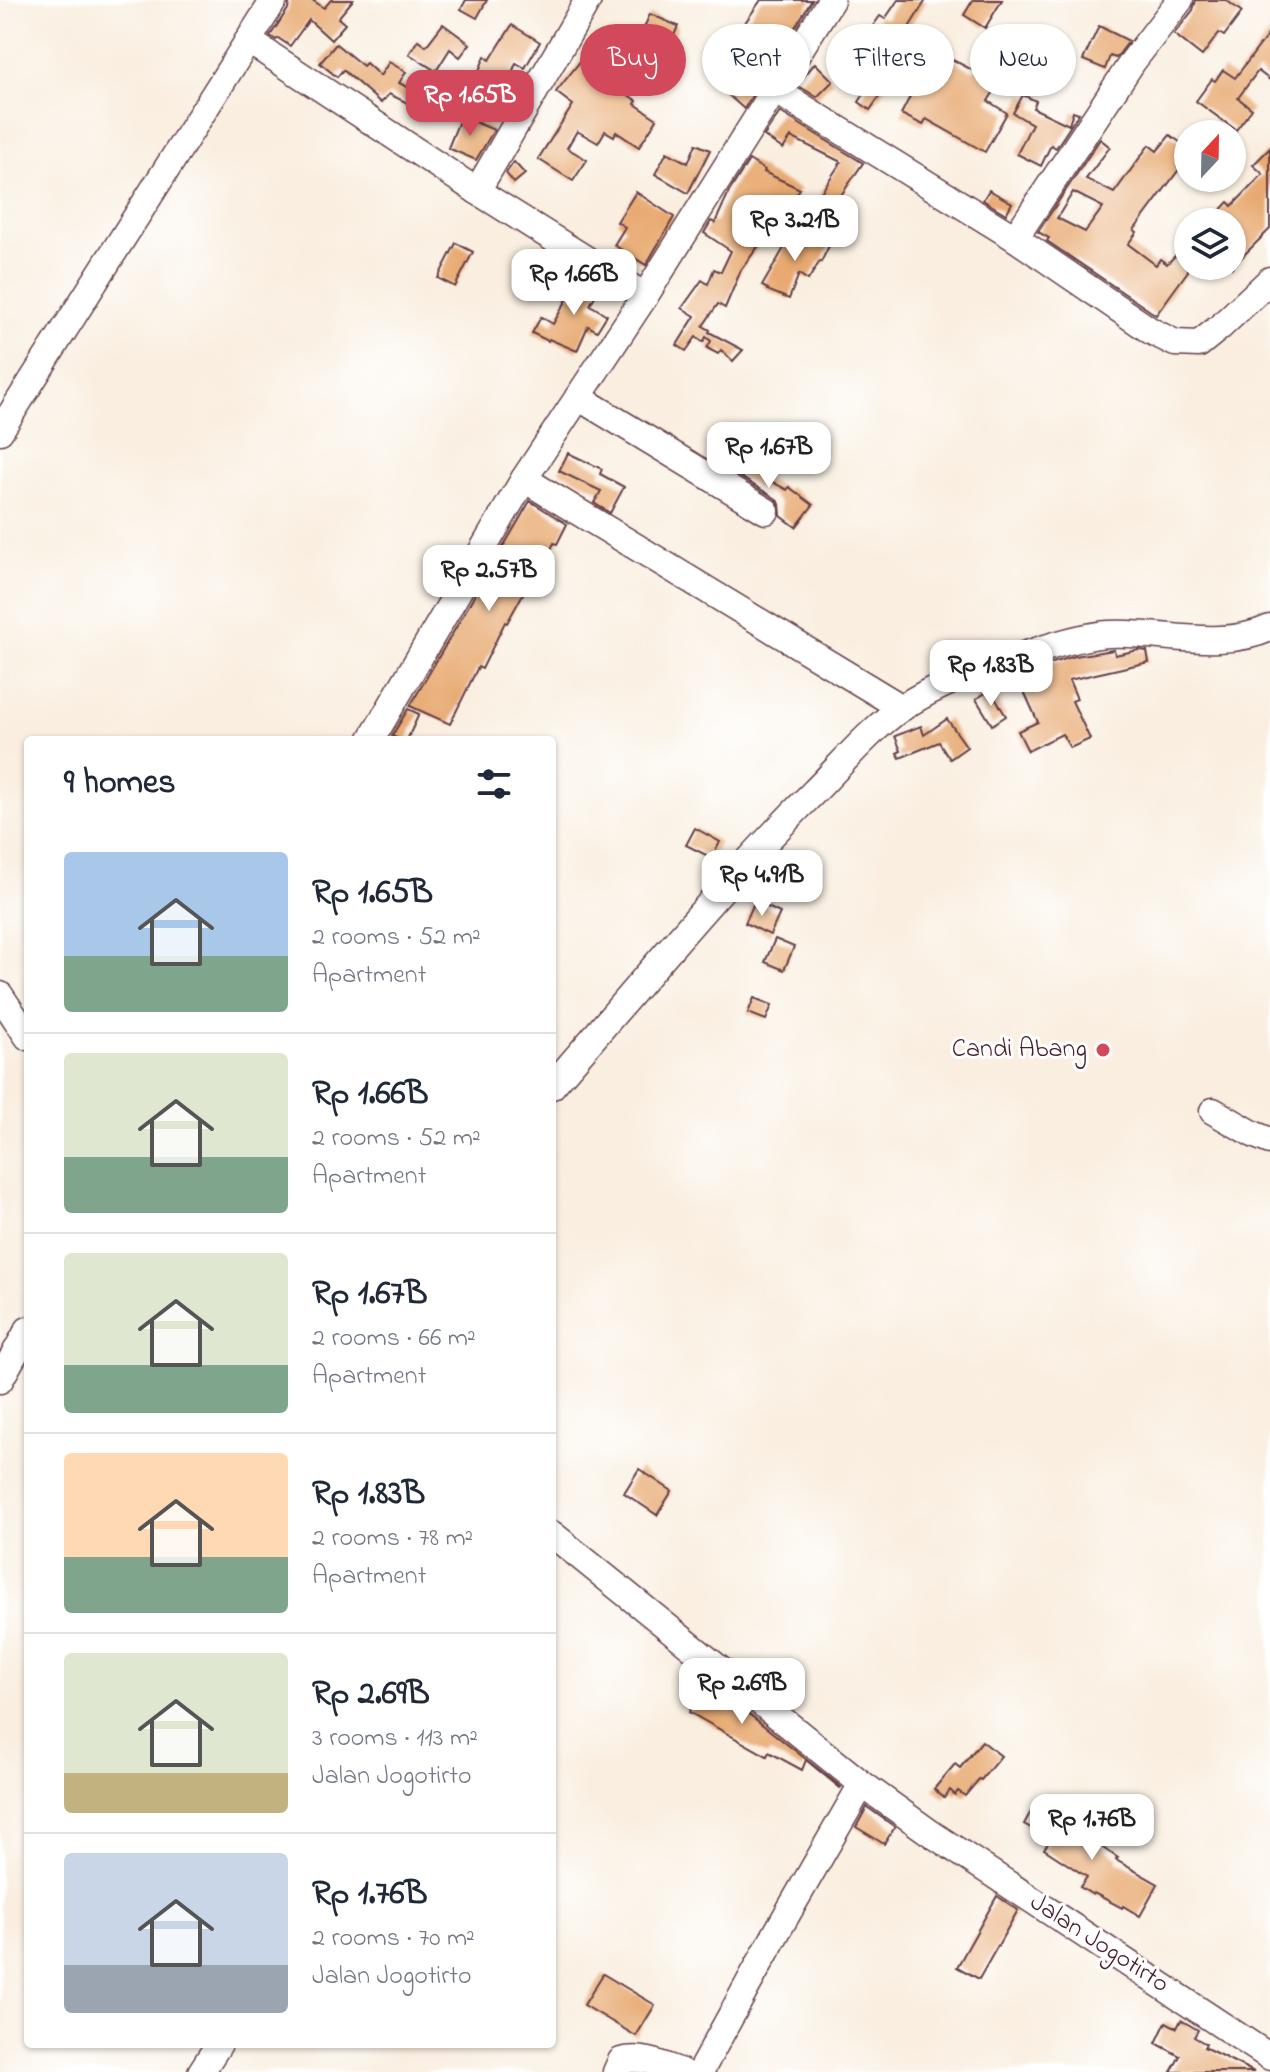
<!DOCTYPE html>
<html lang="en">
<head>
<meta charset="utf-8">
<style>
  :root { --surface:#fff; --page:#f2f2f3; --text:#1f2937; --muted:#747a83; --line:#e0e1e3; --accent:#d1495b }
  body { margin:0; font-family:"Indie Flower",sans-serif; background:var(--page); color:var(--text); height:100vh; display:flex; flex-direction:column; font-size:30px; white-space:nowrap }
  * { box-sizing:border-box; margin:0 }
  p { font-size:26px; color:var(--muted) }
  .icon { flex:none; width:44px; height:44px; fill:none; stroke:currentColor; stroke-width:2; stroke-linecap:round; stroke-linejoin:round }
  .map { position:relative; flex:1; overflow:hidden }
  .drawer { position:absolute; left:24px; top:736px; width:532px; height:1312px; display:flex; flex-direction:column; background:var(--surface); border-radius:8px; box-shadow:0 2px 6px #0004 }
  .drawer>* { flex:none }
  .banner { position:absolute; left:580px; top:24px; width:570px; height:72px; display:flex; gap:16px }
  .needle { width:52px; rotate:22deg }
  .fabs { position:absolute; left:1174px; top:120px; display:grid; gap:16px }
  .fabs a { display:grid; place-items:center; width:72px; height:72px; border-radius:50%; background:var(--surface); box-shadow:0 2px 6px #0004; font-size:40px }
  .price { position:absolute; translate:-50% -68px; padding:0 18px; border-radius:16px; background:#fff; color:#222; font-size:26px; line-height:52px; filter:drop-shadow(0 2px 4px #0008) }
  .price::after { content:''; position:absolute; left:50%; top:48px; width:24px; height:18px; margin-left:-12px; background:inherit; clip-path:polygon(0 0,100% 0,50% 100%) }
  .price.current { background:var(--accent); color:#fff }
  ul { padding:0; list-style:none }
  li { display:flex; align-items:center; gap:24px; height:200px; padding:0 40px }
  li+li { border-top:2px solid var(--line) }
  li span { display:grid; place-items:center; flex:none; width:224px; height:160px; border-radius:8px; color:#555 }
  li>.icon { margin-inline-start:auto }
  span .icon { width:96px; height:96px; fill:#fffc; stroke-width:1 }
  li b { font-size:34px }
  h2 { display:flex; justify-content:space-between; align-items:center; height:96px; padding:0 40px; font-size:34px }
  .pill { padding:0 28px; border-radius:36px; background:var(--surface); box-shadow:0 2px 6px #0004; font-size:28px; line-height:72px }
  .pill.current { background:var(--accent); color:#fff }
  .map>svg:first-child { display:block }
</style>
</head>
<body>
<div class="map">
<svg width="1270" height="2072" viewBox="0 0 1270 2072">
  <rect width="100%" height="100%" fill="#fff"/>
  <filter id="ink" filterUnits="userSpaceOnUse"><feTurbulence type="fractalNoise" baseFrequency=".0125" numOctaves="2"/><feDisplacementMap in="SourceGraphic" scale="16" xChannelSelector="R" yChannelSelector="G"/><feConvolveMatrix kernelMatrix="1 2 1 2 8 2 1 2 1" color-interpolation-filters="sRGB"/></filter>
  <filter id="wash" filterUnits="userSpaceOnUse"><feTurbulence type="fractalNoise" baseFrequency=".006" numOctaves="4" result="noise"/><feDisplacementMap in="SourceGraphic" scale="32" xChannelSelector="R" yChannelSelector="G"/><feGaussianBlur stdDeviation="1.8" result="paint"/><feColorMatrix in="noise" values="0 0 0 0 0 0 0 0 0 0 0 0 0 0 0 0 0 1.4 0 .05"/><feComposite in="paint" operator="in"/></filter>
  <g filter="url(#wash)">
    <rect width="100%" height="100%" fill="#f9eedf"/>
    <g id="blocks">
      <!-- building -->
      <g fill="#e8aa72" fill-rule="evenodd">
        <polygon points="290,0 312,0 324,8 331,0 353,0 338,18 345,24 331,40 309,20 290,46 278,38 276,40 270,36 288,9"/>
        <polygon points="466,0 487,0 477,18 461,9"/>
        <polygon points="761,0 812,0 784,45 781,43 778,54 772,64 766,62 758,86 744,109 716,84 743,55 734,53 742,27"/>
        <polygon points="898,0 926,0 892,55 903,63 870,110 859,102 868,88 838,70 856,41 860,44 880,16 885,19"/>
        <polygon points="973,0 1002,0 985,28 964,15"/>
        <polygon points="1196,0 1226,0 1242,12 1224,36 1219,33 1202,56 1174,34 1193,10"/>
        <polygon points="650,14 678,26 671,43 643,30"/>
        <polygon points="443,24 470,44 460,57 450,49 436,71 409,54 418,40 426,46"/>
        <polygon points="512,25 540,42 525,68 516,63 505,90 476,78 485,56 490,60"/>
        <polygon points="1099,26 1129,41 1116,58 1110,56 1105,69 1083,60"/>
        <polygon points="1270,32 1270,80 1258,71 1238,98 1252,109 1236,130 1196,101 1212,79 1215,81 1223,70 1235,78"/>
        <polygon points="336,44 363,66 366,63 380,76 389,62 406,72 399,83 433,99 426,112 389,94 381,103 343,70 337,77 320,63"/>
        <polygon points="934,50 974,71 980,62 1003,77 988,101 1007,113 985,152 926,119 923,125 901,114"/>
        <polygon points="582,59 611,87 612,84 637,101 635,104 657,119 639,147 616,132 614,136 605,131 598,143 577,131 567,148 587,160 573,181 538,159 573,105 556,92"/>
        <polygon points="815,63 833,81 817,97 797,85"/>
        <polygon points="1023,95 1036,101 1033,108 1069,125 1073,111 1079,113 1056,148 1051,145 1041,166 1017,154 1032,124 1013,113"/>
        <polygon points="780,112 863,163 835,204 820,194 841,162 791,137 783,149 764,136"/>
        <polygon points="461,116 494,130 476,160 448,148"/>
        <path d="M1170 135 1188 148V153L1178 167 1180 168 1134 230 1137 232 1128 244 1156 265 1160 259 1167 264 1188 243V271L1156 315 1047 241 1049 238 1038 232 1100 139 1110 147 1086 179 1114 193 1149 145 1157 151ZM1073 192 1103 207 1085 232 1057 218Z"/>
        <polygon points="696,144 710,150 688,193 655,174 667,152 688,163"/>
        <polygon points="1270,148 1270,229 1232,267 1232,222 1209,222 1228,202 1232,206 1263,174 1253,165"/>
        <polygon points="749,160 765,170 764,172 800,189 741,270 725,308 718,304 703,326 710,330 709,332 743,350 733,361 721,350 718,354 707,348 711,341 706,337 703,342 696,337 686,351 677,345 695,316 682,308 702,280 708,284 714,269 721,272 731,251 704,233 711,221 715,223 729,192"/>
        <polygon points="514,162 525,174 514,183 506,173"/>
        <polygon points="989,190 1012,203 1006,214 983,200"/>
        <polygon points="636,192 674,217 646,265 614,245 625,227 617,222"/>
        <polygon points="795,229 829,246 821,262 820,261 808,280 799,274 789,299 767,290 768,289 762,286"/>
        <polygon points="456,243 473,252 455,287 438,278"/>
        <polygon points="581,275 600,287 590,305 607,315 597,331 588,326 577,351 549,339 548,341 532,333 541,317 553,324"/>
        <polygon points="714,450 787,490 789,487 813,505 796,527 781,516 780,504 775,498 709,458"/>
        <polygon points="568,453 602,469 600,474 624,487 610,513 594,503 601,491 559,471"/>
        <polygon points="530,501 567,524 557,544 554,543 539,574 535,572 507,623 505,622 482,669 478,667 450,724 410,706"/>
        <polygon points="1114,650 1115,655 1139,650 1147,651 1149,662 1069,680 1077,699 1072,701 1090,739 1070,748 1062,734 1028,751 1018,731 1038,722 1016,674 1075,656"/>
        <polygon points="990,690 1006,716 992,725 976,699"/>
        <polygon points="408,709 419,714 407,740 401,740 392,736"/>
        <polygon points="947,719 967,747 950,759 939,742 900,758 897,753 901,751 895,736 921,726 924,735"/>
        <polygon points="695,828 720,842 712,858 686,845"/>
        <polygon points="755,901 780,913 770,935 745,923"/>
        <polygon points="775,939 794,947 784,970 765,962"/>
        <polygon points="754,998 772,1005 766,1020 748,1013"/>
        <polygon points="639,1469 672,1491 657,1515 624,1493"/>
        <polygon points="706,1680 841,1787 840,1788 806,1760 802,1770 769,1752 767,1756 689,1712"/>
        <polygon points="982,1741 1001,1756 981,1780 979,1779 965,1796 958,1791 955,1795 950,1790 944,1798 934,1789 955,1764 960,1768"/>
        <polygon points="1038,1799 1063,1812 1057,1824 1082,1840 1087,1831 1102,1841 1099,1845 1118,1858 1116,1860 1158,1884 1140,1916 1123,1906 1122,1908 1094,1893 1093,1895 1080,1887 1087,1877 1044,1849 1051,1839 1024,1824"/>
        <polygon points="867,1807 895,1827 884,1844 856,1827"/>
        <polygon points="997,1896 1018,1910 979,1979 957,1967"/>
        <polygon points="603,1974 655,2005 636,2036 584,2005"/>
        <polygon points="1181,2020 1198,2030 1194,2037 1206,2044 1204,2047 1254,2072 1171,2072 1180,2056 1156,2043 1166,2022 1177,2028"/>
      </g>
    </g>
  </g>
  <g filter="url(#ink)">
    <use href="#blocks" fill-opacity="0" stroke="#643e46" stroke-width="2"/>
    <g fill="none" stroke-linecap="round" stroke-linejoin="round">
      <!-- minor casing -->
      <g stroke="#643e46" stroke-width="29">
        <g id="minor">
          <polyline points="247,42 258,47 477,191 645,296"/>
          <polyline points="775,90 1015,238 1151,331 1175,343 1199,344 1220,327 1270,280"/>
          <polyline points="477,191 588,0"/>
          <polyline points="1015,238 1133,61 1180,0"/>
          <polyline points="578,397 766,511"/>
          <polyline points="0,431 274,0"/>
          <polyline points="524,479 902,708"/>
          <polyline points="371,740 524,479 645,296 831,0"/>
          <polyline points="0,995 28,1037"/>
          <path d="M552 1086C638 987 721 885 813 793 841 765 868 732 900 709 941 681 986 667 1033 652 1054 645 1087 635 1109 634 1162 631 1220 651 1270 628"/>
          <polyline points="1213,1111 1253,1134 1270,1141"/>
          <polyline points="0,1380 28,1330"/>
          <polyline points="552,1534 862,1784 929,1832 1270,2057"/>
          <polyline points="201,2072 219,2044"/>
          <path d="M616 2072 621 2061C642 2055 662 2065 681 2072"/>
          <polyline points="700,2072 778,1930 862,1784"/>
        </g>
      </g>
      <!-- path -->
      <polyline stroke="#643e46" stroke-width="3" stroke-dasharray="6 6" stroke-linecap="butt" points="476,86 506,103"/>
      <!-- minor -->
      <use href="#minor" stroke="#fff" stroke-width="26"/>
    </g>
  </g>
  <!-- markers -->
  <circle fill="#d1495b" stroke="#fff" stroke-width="3" cx="1103" cy="1050" r="8"/>
  <g text-anchor="middle" dominant-baseline="central" stroke-width="6" stroke-linejoin="round" paint-order="stroke">
    <!-- poi labels -->
    <g font-size="26" fill="#4a1f2b" stroke="#fff" text-anchor="end">
      <text x="1087" y="1050">Candi Abang</text>
    </g>
    <!-- street labels -->
    <g font-size="26" fill="#4a1f2b" stroke="#fff">
      <text transform="translate(1099 1944) rotate(33)">Jalan Jogotirto</text>
    </g>
  </g>
</svg>
<div class="fabs">
<a><svg class="needle" viewBox="-14 -14 28 28"><path d="M0-13l5 13h-10z" fill="#e53935"/><path d="M0 13l5-13h-10z" fill="#747a83"/></svg></a>
<a><svg class="icon" aria-label="layers" viewBox="0 0 24 24"><path d="M12 4l9 5-9 5-9-5zM3 14l9 5 9-5"/></svg></a>
</div>
<b class="price current" style="left:470px;top:138px">Rp 1.65B</b>
<b class="price" style="left:795px;top:263px">Rp 3.21B</b>
<b class="price" style="left:574px;top:317px">Rp 1.66B</b>
<b class="price" style="left:769px;top:490px">Rp 1.67B</b>
<b class="price" style="left:489px;top:613px">Rp 2.57B</b>
<b class="price" style="left:991px;top:708px">Rp 1.83B</b>
<b class="price" style="left:762px;top:918px">Rp 4.91B</b>
<b class="price" style="left:742px;top:1726px">Rp 2.69B</b>
<b class="price" style="left:1092px;top:1862px">Rp 1.76B</b>
<div class="banner">
<a class="pill current">Buy</a>
<a class="pill">Rent</a>
<a class="pill">Filters</a>
<a class="pill">New</a>
</div>
<section class="drawer">
<h2>9 homes<svg class="icon" aria-label="filters" viewBox="0 0 24 24"><path d="M4 7h16M4 17h16"/><circle cx="9" cy="7" r="2"/><circle cx="15" cy="17" r="2"/></svg></h2>
<ul>
<li><span style="background:linear-gradient(#a9c7e8 65%,#7fa58c 0)"><svg class="icon" aria-label="home" viewBox="0 0 24 24"><path d="M3 11l9-7 9 7M6 9v11h12V9"/></svg></span><div><b>Rp 1.65B</b><p>2 rooms · 52 m²</p><p>Apartment</p></div></li>
<li><span style="background:linear-gradient(#dfe7d0 65%,#7fa58c 0)"><svg class="icon" aria-label="home" viewBox="0 0 24 24"><path d="M3 11l9-7 9 7M6 9v11h12V9"/></svg></span><div><b>Rp 1.66B</b><p>2 rooms · 52 m²</p><p>Apartment</p></div></li>
<li><span style="background:linear-gradient(#dfe7d0 70%,#7fa58c 0)"><svg class="icon" aria-label="home" viewBox="0 0 24 24"><path d="M3 11l9-7 9 7M6 9v11h12V9"/></svg></span><div><b>Rp 1.67B</b><p>2 rooms · 66 m²</p><p>Apartment</p></div></li>
<li><span style="background:linear-gradient(#ffd9b3 65%,#7fa58c 0)"><svg class="icon" aria-label="home" viewBox="0 0 24 24"><path d="M3 11l9-7 9 7M6 9v11h12V9"/></svg></span><div><b>Rp 1.83B</b><p>2 rooms · 78 m²</p><p>Apartment</p></div></li>
<li><span style="background:linear-gradient(#dfe7d0 75%,#c2b280 0)"><svg class="icon" aria-label="home" viewBox="0 0 24 24"><path d="M3 11l9-7 9 7M6 9v11h12V9"/></svg></span><div><b>Rp 2.69B</b><p>3 rooms · 113 m²</p><p>Jalan Jogotirto</p></div></li>
<li><span style="background:linear-gradient(#c9d6e8 70%,#9aa5b1 0)"><svg class="icon" aria-label="home" viewBox="0 0 24 24"><path d="M3 11l9-7 9 7M6 9v11h12V9"/></svg></span><div><b>Rp 1.76B</b><p>2 rooms · 70 m²</p><p>Jalan Jogotirto</p></div></li>
</ul>
</section>
</div>
</body>
</html>
